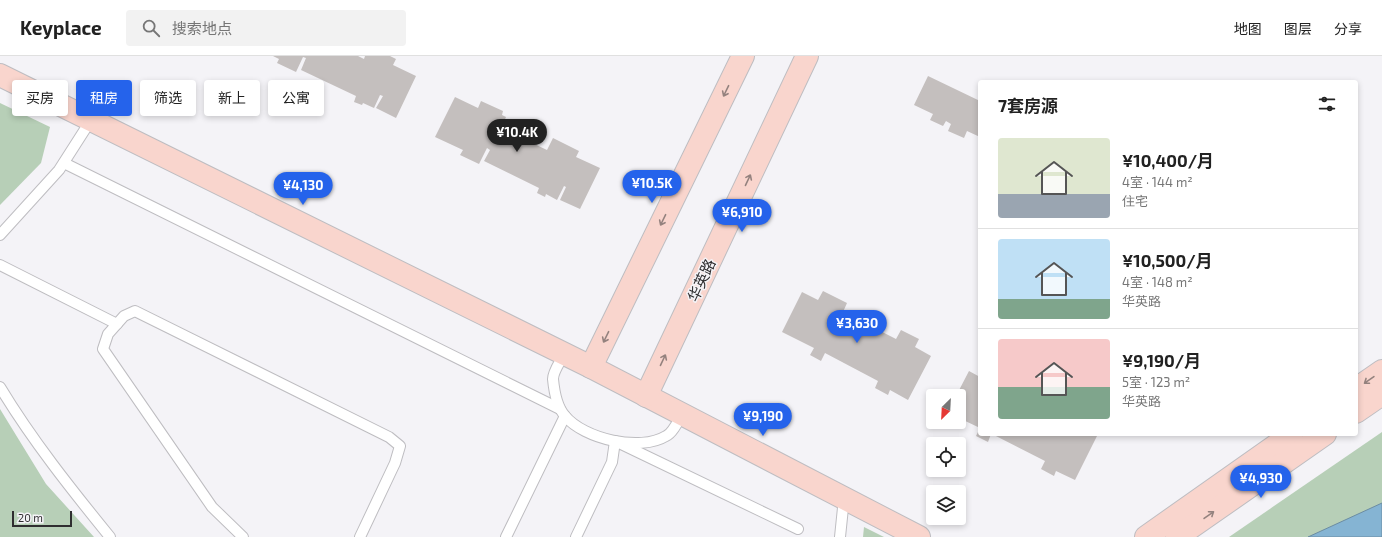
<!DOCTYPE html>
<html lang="zh">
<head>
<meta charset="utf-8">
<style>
  :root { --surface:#fff; --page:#f2f2f2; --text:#222; --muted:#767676; --line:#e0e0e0; --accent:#2563eb }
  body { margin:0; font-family:"Exo 2","Noto Sans SC",sans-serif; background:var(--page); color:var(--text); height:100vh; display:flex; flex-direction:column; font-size:15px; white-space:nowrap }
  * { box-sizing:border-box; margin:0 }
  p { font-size:13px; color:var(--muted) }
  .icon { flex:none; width:22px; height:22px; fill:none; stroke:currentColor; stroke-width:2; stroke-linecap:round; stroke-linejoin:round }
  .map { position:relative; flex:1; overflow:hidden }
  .side { position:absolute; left:978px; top:24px; width:380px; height:356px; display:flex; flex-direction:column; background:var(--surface); border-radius:4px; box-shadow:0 2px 6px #0003 }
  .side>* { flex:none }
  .hud { position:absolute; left:12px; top:24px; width:380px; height:36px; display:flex; gap:8px }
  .needle { width:26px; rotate:204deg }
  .tools { position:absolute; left:926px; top:333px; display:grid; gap:8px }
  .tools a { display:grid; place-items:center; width:40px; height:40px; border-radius:4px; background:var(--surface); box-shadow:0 2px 6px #0003; font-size:20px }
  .scale { position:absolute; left:12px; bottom:10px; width:60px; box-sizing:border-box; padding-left:4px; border:2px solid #2f2e30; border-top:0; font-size:11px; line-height:14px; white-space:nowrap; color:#2f2e30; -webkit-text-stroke:3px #f4f3f7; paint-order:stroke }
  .price { position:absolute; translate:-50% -34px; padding:0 9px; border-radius:14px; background:var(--accent); color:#fff; font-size:13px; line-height:26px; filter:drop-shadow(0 1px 2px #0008) }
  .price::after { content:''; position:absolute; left:50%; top:24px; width:12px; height:9px; margin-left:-6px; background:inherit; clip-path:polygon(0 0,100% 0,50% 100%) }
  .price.current { background:#222; color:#fff }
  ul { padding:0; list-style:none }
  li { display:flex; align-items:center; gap:12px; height:100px; padding:0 20px }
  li+li { border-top:1px solid var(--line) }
  li span { display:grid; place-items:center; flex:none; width:112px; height:80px; border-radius:4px; color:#555 }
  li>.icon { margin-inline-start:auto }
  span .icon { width:48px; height:48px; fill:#fffc; stroke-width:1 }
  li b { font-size:17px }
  h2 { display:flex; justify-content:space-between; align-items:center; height:48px; padding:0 20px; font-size:17px }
  .pill { padding:0 14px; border-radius:4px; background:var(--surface); box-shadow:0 2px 6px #0003; font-size:14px; line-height:36px }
  .pill.current { background:var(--accent); color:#fff }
  header { display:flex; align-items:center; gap:24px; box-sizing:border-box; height:56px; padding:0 20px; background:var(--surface); border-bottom:1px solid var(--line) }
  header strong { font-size:19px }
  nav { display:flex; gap:22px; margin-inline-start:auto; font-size:14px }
  .search { width:280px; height:36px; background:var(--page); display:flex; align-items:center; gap:10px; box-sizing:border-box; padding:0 14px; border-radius:4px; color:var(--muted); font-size:15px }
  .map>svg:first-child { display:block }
</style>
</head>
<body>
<header>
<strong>Keyplace</strong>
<div class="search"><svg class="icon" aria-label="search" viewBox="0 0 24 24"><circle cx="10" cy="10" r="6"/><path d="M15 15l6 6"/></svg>搜索地点</div>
<nav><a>地图</a><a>图层</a><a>分享</a></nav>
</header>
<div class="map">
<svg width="1382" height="481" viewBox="0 0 1382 481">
  <rect width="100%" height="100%" fill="#f4f3f7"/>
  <!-- green -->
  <g fill="#b7cfb7">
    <polygon points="0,47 50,71 41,107 0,149"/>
    <polygon points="0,353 46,428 94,481 0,481"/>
    <polygon points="1382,376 1382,481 1229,481"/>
    <polygon points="864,471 884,481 863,481"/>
  </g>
  <!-- water -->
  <polygon fill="#85b4d3" stroke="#6b8ca2" points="1382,447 1382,481 1308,481"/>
  <!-- building -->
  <g fill="#c4bfbe">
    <polygon points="273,0 358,0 364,3 365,0 390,0 396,3 393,9 416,20 396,62 376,52 383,40 380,39 374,52 363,47 362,49 354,46 356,40 301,14 306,2 303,1 296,16 277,7 279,3"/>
    <polygon points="928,20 980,45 980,81 967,75 964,82 948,75 951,68 946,65 943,70 930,64 933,58 914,49"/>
    <polygon points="455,41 478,52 481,45 503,55 502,59 506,61 500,75 508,79 509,76 547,94 553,82 579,95 576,101 600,112 580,153 560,144 566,131 564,130 557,144 546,138 545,141 537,137 539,132 484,105 490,94 487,92 479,108 460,99 463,94 435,81"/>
    <polygon points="823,235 847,247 843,256 896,283 901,274 919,283 915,291 931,300 908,344 890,334 888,339 875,332 878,325 825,297 821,305 810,299 814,292 782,276 802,236 818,244"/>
    <polygon points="969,315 980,321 980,378 991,378 988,386 976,380 980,372 959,362 959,340 956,340"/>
    <polygon points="992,378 1093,378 1097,380 1075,424 1056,415 1054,420 1041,413 1045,405"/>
  </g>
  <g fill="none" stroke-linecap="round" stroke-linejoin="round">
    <!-- lane casing -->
    <g stroke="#bebdc1" stroke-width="12">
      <g id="lane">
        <polyline points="64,107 560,353"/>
        <polyline points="0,179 59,114 91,64"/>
        <polyline points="0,209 117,268"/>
        <path d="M564 298C561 305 553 315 553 323 554 334 557 351 565 360 584 383 640 396 666 380 673 377 678 365 682 358"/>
        <path d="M0 331C32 384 71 433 110 481"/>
        <polyline points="243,481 212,451 103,293 108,278 124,260 135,255 389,381 400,390 395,407 360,481"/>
        <polyline points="506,481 565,360"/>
        <polyline points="576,481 612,406 615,385 798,473"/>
        <polyline points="840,481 844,442"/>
      </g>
    </g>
    <!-- secondary casing -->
    <g stroke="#bebdc1" stroke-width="24">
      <g id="secondary">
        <polyline points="0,19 591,311 919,481"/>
        <polyline points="591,311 743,0"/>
        <polyline points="1356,333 1382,315"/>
        <polyline points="646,340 807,0"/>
        <polyline points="1356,356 1382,338"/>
        <polyline points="1146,481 1292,378"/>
        <polyline points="1177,481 1325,378"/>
      </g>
    </g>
    <!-- lane -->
    <use href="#lane" stroke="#fff" stroke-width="10"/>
    <!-- secondary -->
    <use href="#secondary" stroke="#f9d5cd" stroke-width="22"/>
  </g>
  <!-- one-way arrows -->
  <defs><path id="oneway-shaft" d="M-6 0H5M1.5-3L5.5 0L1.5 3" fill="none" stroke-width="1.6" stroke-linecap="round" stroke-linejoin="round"/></defs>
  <g stroke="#94827e">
    <use href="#oneway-shaft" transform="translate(726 35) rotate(116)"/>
    <use href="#oneway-shaft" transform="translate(748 124) rotate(-65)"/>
    <use href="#oneway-shaft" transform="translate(663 164) rotate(116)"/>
    <use href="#oneway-shaft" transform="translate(606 281) rotate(116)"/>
    <use href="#oneway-shaft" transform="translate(663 304) rotate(-65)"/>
    <use href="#oneway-shaft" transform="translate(1369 324) rotate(145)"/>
    <use href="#oneway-shaft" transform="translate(1209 459) rotate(-35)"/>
  </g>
  <g text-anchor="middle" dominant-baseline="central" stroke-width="3" stroke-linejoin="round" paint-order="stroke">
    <!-- street labels -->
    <g font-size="15" fill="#2f2e30" stroke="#f4f3f7">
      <text transform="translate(701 224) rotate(-65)">华英路</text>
    </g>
  </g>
</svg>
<div class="tools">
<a><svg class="needle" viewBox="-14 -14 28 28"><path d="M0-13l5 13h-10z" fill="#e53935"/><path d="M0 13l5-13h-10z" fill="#767676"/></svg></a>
<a><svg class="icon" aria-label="locate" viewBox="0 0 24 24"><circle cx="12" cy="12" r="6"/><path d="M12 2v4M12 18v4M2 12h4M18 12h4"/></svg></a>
<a><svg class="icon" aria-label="layers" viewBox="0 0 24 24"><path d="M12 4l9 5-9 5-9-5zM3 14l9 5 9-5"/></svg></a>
</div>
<div class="scale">20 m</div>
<b class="price current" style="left:517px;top:97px">¥10.4K</b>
<b class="price" style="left:652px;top:148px">¥10.5K</b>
<b class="price" style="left:303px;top:150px">¥4,130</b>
<b class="price" style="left:742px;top:177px">¥6,910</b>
<b class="price" style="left:857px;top:288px">¥3,630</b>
<b class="price" style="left:763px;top:381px">¥9,190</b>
<b class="price" style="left:1261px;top:443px">¥4,930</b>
<div class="hud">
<a class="pill">买房</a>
<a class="pill current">租房</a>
<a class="pill">筛选</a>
<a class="pill">新上</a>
<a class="pill">公寓</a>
</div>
<section class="side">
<h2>7套房源<svg class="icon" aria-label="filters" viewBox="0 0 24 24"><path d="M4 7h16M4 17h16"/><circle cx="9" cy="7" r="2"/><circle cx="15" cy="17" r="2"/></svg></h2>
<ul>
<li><span style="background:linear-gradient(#dfe7d0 70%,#9aa5b1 0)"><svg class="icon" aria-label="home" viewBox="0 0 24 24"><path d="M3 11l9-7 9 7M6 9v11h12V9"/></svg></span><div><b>¥10,400/月</b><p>4室 · 144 m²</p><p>住宅</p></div></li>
<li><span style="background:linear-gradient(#bfe0f5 75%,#7fa58c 0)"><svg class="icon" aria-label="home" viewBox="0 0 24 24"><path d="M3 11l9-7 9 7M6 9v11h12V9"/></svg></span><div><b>¥10,500/月</b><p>4室 · 148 m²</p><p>华英路</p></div></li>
<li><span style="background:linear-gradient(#f6c9c9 60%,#7fa58c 0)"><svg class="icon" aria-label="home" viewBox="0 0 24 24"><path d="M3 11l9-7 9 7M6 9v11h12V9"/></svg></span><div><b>¥9,190/月</b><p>5室 · 123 m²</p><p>华英路</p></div></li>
</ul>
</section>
</div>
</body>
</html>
